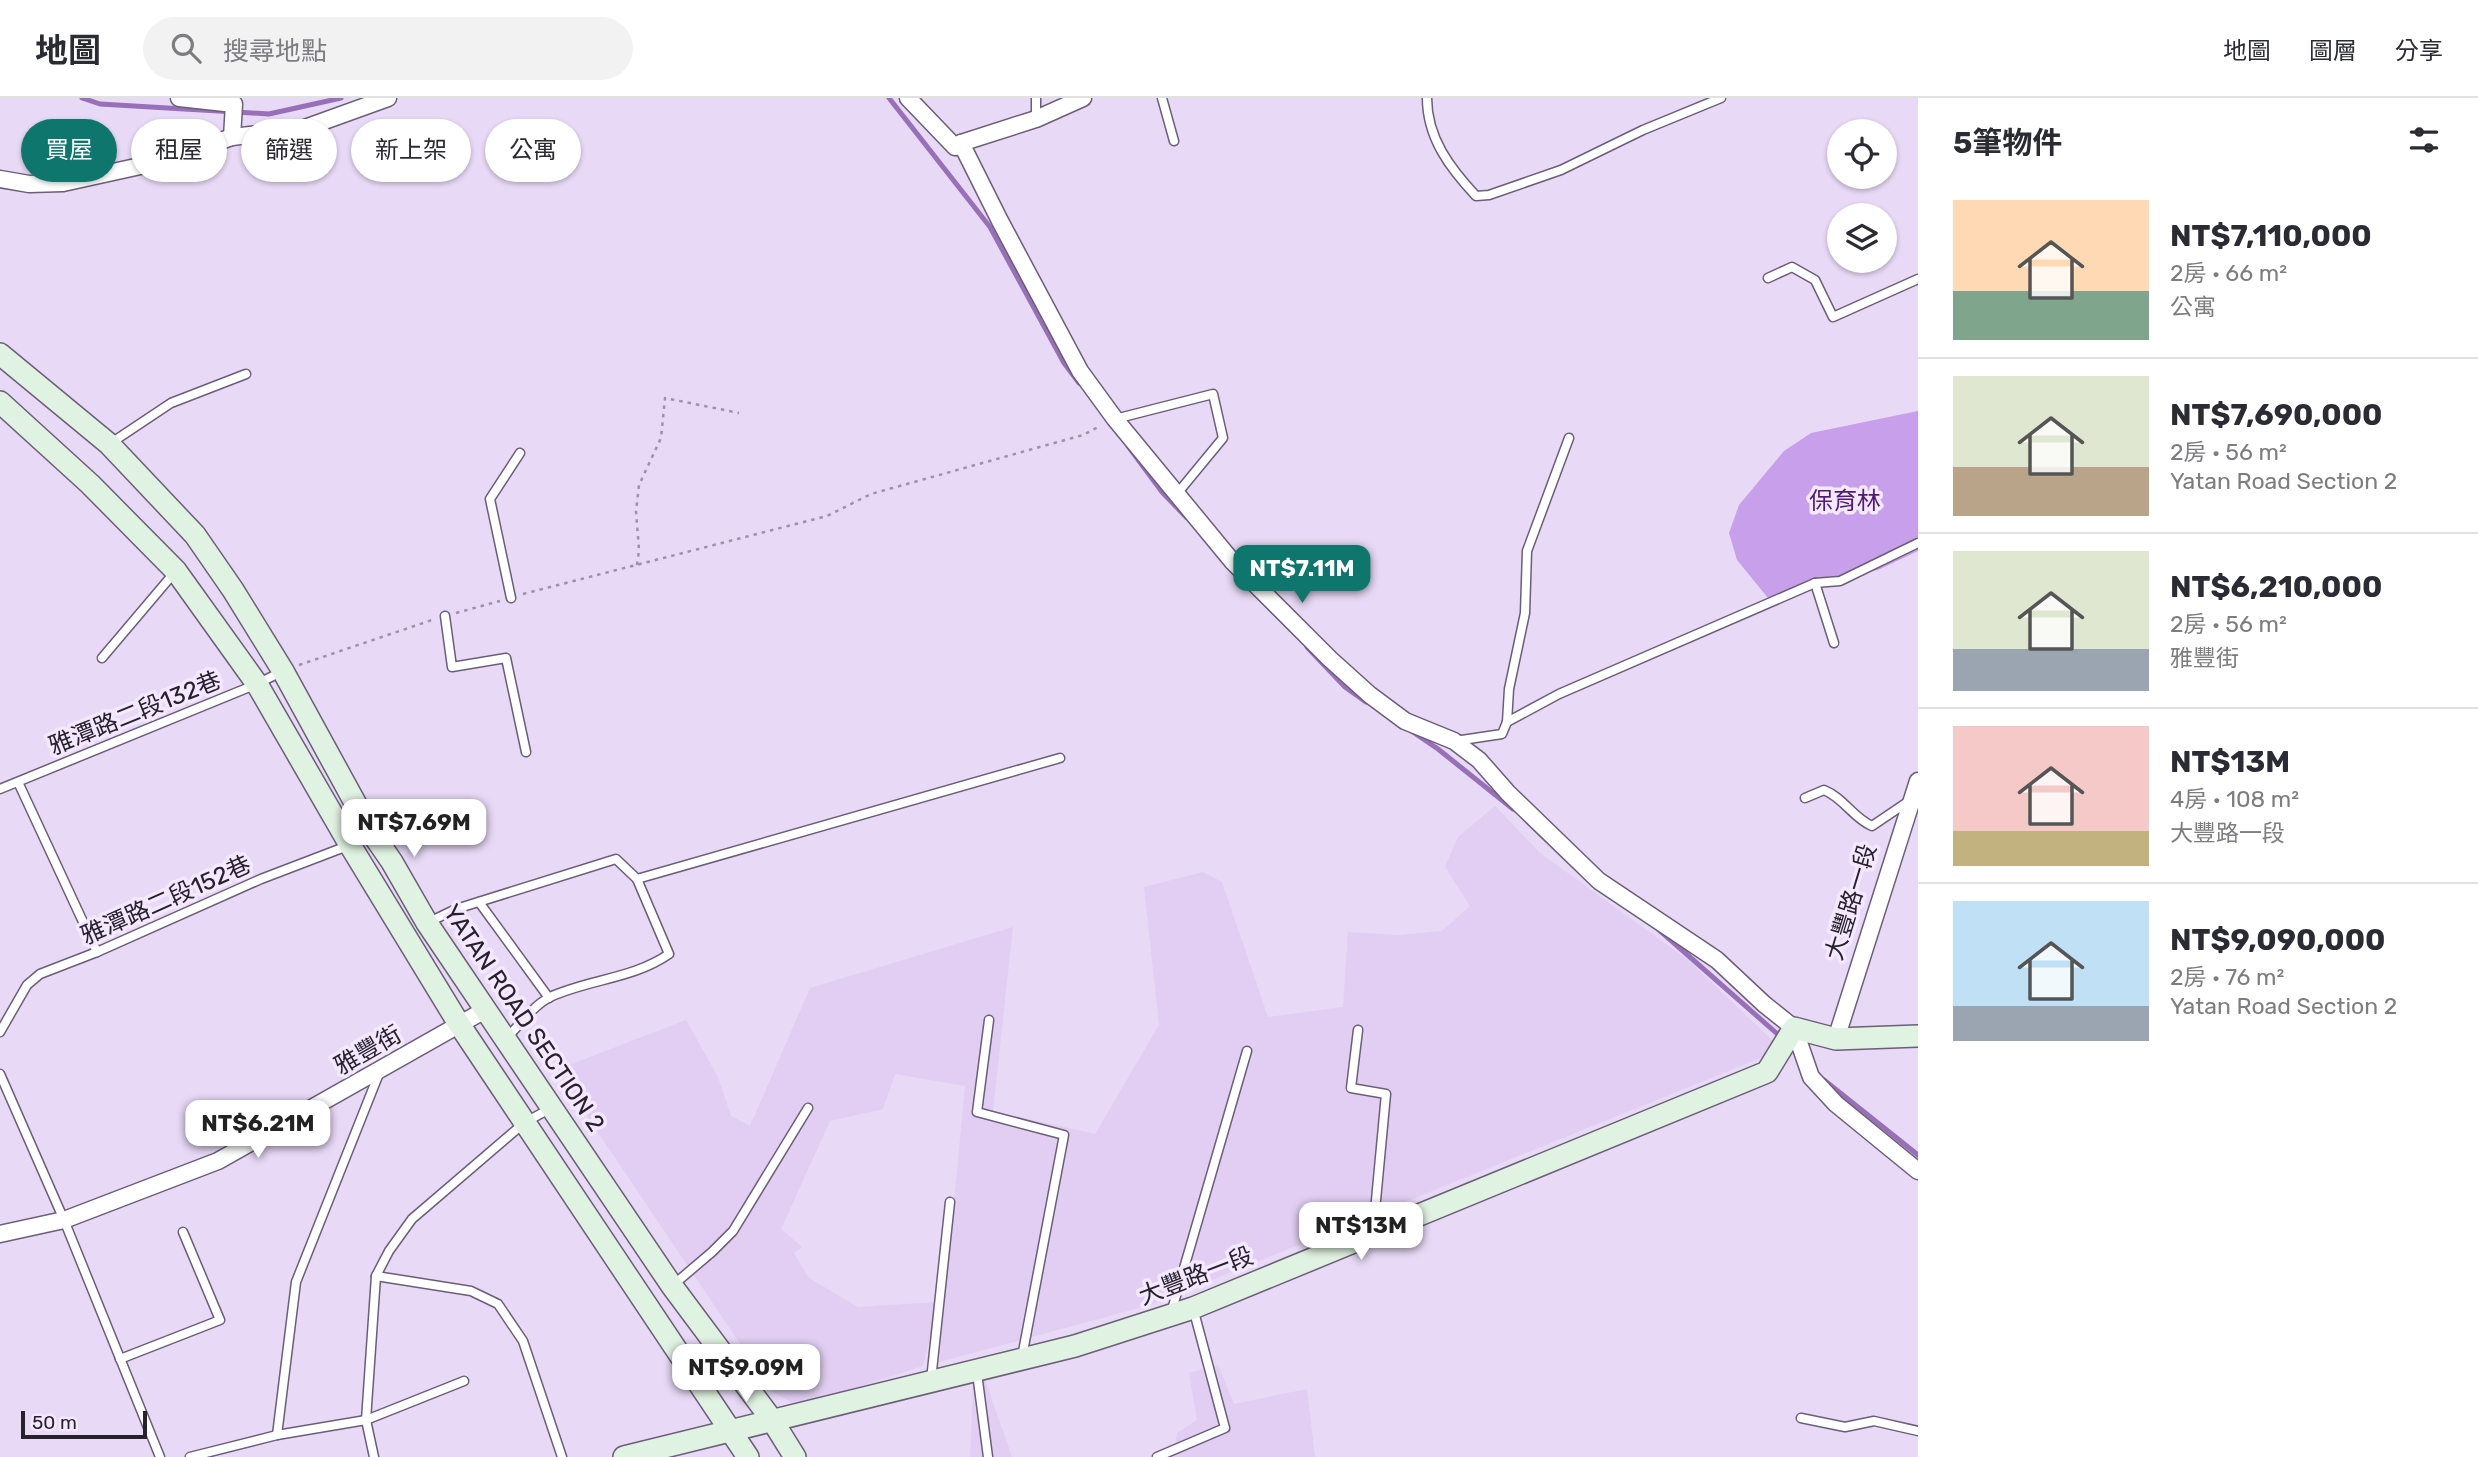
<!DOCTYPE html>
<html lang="zh-TW">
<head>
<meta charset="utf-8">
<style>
  :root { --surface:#fff; --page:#f2f2f3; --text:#2b2b33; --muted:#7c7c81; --line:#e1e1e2; --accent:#0f766e }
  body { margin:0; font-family:Rubik,"Noto Sans TC",sans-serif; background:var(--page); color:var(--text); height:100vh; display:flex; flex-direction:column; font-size:26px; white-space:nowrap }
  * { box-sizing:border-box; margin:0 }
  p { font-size:23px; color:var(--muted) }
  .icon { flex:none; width:38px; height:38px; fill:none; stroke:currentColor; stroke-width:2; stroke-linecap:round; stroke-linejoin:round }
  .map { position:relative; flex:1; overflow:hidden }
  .sheet { display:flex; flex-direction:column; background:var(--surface); width:560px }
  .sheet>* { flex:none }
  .hud { position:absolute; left:21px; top:21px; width:665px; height:63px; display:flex; gap:14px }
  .tools { position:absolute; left:1827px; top:21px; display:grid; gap:14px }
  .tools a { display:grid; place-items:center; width:70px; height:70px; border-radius:50%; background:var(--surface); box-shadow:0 2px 5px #0004; font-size:35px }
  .scale { position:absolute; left:21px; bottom:18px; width:126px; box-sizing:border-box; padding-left:7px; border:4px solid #26212b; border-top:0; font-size:19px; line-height:24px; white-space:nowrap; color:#26212b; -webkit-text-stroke:5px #f4e8ff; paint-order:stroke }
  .price { position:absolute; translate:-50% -60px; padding:0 16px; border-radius:14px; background:#fff; color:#222; font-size:23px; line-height:46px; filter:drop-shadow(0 2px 4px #0008) }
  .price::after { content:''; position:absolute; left:50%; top:42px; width:21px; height:16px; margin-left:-10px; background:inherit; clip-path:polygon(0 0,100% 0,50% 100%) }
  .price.current { background:var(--accent); color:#fff }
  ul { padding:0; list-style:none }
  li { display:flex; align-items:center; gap:21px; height:175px; padding:0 35px }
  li+li { border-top:2px solid var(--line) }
  li span { display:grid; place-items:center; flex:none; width:196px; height:140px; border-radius:0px; color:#555 }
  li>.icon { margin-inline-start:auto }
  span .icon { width:84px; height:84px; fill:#fffc; stroke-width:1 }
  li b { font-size:30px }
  h2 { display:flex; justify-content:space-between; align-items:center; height:84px; padding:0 35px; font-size:30px }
  .chip { padding:0 24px; border-radius:32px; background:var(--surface); box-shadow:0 2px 5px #0004; font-size:24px; line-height:63px }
  .chip.current { background:var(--accent); color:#fff }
  header { display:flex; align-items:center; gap:42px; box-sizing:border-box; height:98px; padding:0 35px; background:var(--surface); border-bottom:2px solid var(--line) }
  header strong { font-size:33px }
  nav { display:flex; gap:38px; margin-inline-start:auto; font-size:24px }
  .search { width:490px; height:63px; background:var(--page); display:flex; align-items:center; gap:18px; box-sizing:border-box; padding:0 24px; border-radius:38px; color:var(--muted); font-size:26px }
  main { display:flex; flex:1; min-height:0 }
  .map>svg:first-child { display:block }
</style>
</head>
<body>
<header>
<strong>地圖</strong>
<div class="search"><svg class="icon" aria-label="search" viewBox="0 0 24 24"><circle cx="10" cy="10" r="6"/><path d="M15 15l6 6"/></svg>搜尋地點</div>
<nav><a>地圖</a><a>圖層</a><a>分享</a></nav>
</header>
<main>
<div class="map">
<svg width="1918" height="1359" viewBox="0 0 1918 1359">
  <rect width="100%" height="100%" fill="#e8d9f6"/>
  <!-- built -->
  <g fill="#e1cef2">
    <polygon points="1495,708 1540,755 1688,862 1773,943 1768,957 1150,1207 939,1264 965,988 895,976 883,1011 830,1023 781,1131 802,1149 794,1155 809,1180 858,1209 939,1204 923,1268 801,1307 792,1305 772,1293 556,972 686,922 718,979 731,1018 750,1028 810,890 1013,829 993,1013 1095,1036 1159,927 1144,789 1203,774 1222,784 1268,919 1343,909 1348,834 1400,837 1442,833 1470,808 1445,769 1458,739"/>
    <polygon points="1218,1267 1234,1306 1307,1291 1315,1359 1173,1359 1177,1335 1197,1322 1189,1275"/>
    <polygon points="985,1282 1012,1359 970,1359 973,1285"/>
  </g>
  <!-- forest -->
  <polygon fill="#c79fea" points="1918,313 1918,453 1878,472 1850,476 1836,486 1819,482 1768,500 1737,462 1729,435 1739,407 1784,353 1811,335"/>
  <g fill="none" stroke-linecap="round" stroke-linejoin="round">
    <!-- stream -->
    <g stroke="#9770b7" stroke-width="5">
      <polyline points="82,0 100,6 269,16 341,0"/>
      <polyline points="889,0 990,129 1064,265 1079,285"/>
      <polyline points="1128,348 1162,394 1186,419"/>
      <polyline points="1307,549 1345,589 1366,604"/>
      <polyline points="1410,632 1438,651 1513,711"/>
      <polyline points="1658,831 1782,940"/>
      <polyline points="1824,982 1918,1057"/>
    </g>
    <!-- lane casing -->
    <g stroke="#6b5e77" stroke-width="11">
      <g id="lane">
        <polyline points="1162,0 1174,43"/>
        <path d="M1427 0C1427 40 1450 70 1476 98L1489 97 1561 72 1643 32 1721 0"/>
        <polyline points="1036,21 1036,0"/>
        <polyline points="1768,180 1792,169 1815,182 1833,219 1918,181"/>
        <polyline points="1115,321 1213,296 1223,340 1176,397"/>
        <polyline points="111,345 171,305 246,276"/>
        <polyline points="1815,485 1834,545"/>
        <polyline points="511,500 490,401 520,355"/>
        <polyline points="445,518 452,569 506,560 526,654"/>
        <polyline points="102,560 174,475"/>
        <polyline points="1507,624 1559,596 1815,485 1840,483 1918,445"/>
        <polyline points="1455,643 1502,636 1507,624 1509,591 1525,515 1527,453 1569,340"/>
        <polyline points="18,684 97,854"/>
        <polyline points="0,691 257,586 281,574"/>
        <path d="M1805 700 1824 692C1844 700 1853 720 1872 728L1909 703"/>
        <polyline points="479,804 549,900"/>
        <polyline points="427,825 456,811 616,761 637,781 1060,660"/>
        <polyline points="989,922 977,1014 1064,1037 1022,1259"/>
        <polyline points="1358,932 1351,990 1386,996 1373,1134"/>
        <polyline points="0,934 27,887 40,876 97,854 261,781 350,747 368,734"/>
        <path d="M506 941C519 927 533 908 550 899 589 881 633 881 669 856L637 781"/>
        <polyline points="0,976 64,1122 160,1359"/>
        <polyline points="376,1178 471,1193 498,1206 523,1243 562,1359"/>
        <polyline points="672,1188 712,1154 733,1133 808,1010"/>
        <polyline points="1171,1215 1247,953"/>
        <polyline points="120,1261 220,1222 183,1134"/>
        <polyline points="977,1275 988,1359"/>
        <polyline points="931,1282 950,1104"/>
        <polyline points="1801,1320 1845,1329 1874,1323 1918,1333"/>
        <polyline points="277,1337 296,1184 380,973"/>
        <polyline points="190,1359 277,1337 366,1322 464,1283"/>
        <polyline points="374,1359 366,1322 376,1178 389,1153 412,1121 524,1025 551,1010"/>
        <polyline points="1157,1359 1225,1330 1193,1210"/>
      </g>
    </g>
    <!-- street casing -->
    <g stroke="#6b5e77" stroke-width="19">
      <g id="street">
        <polyline points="179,0 234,6 232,39"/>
        <polyline points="908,0 955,49 961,45 1000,123 1080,273 1115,321 1232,463 1330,561 1370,597 1405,623 1454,643 1479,662 1508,695 1599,783 1717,862 1764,906 1794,930 1811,979 1836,1006 1918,1073"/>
        <polyline points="961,45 1036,21 1083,0"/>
        <polyline points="0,81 29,86 63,85 163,63 232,39 302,31 388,0"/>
        <polyline points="1836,941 1918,683"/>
        <polyline points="0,1136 64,1122 218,1063 485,912"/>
      </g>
    </g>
    <!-- secondary casing -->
    <g stroke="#6b5e77" stroke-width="24">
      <g id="secondary">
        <polyline points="0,256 109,346 195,437 233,492 283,573 370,732 392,764 427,825 672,1188 772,1322 795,1359"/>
        <polyline points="0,304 90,386 176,473 257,586 350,747 459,926 748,1359"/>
        <polyline points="624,1359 1075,1248 1193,1210 1767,974 1794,930 1836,941 1918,938"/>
      </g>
    </g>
    <!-- path -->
    <g stroke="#9d92a7" stroke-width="2.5" stroke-dasharray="3.5 5" stroke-linecap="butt">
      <polyline points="637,467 639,452 636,413 639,387 661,340 665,300 739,315"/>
      <polyline points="523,496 827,418 871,396 1083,337 1100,328"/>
      <polyline points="456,515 500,503"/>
      <polyline points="299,567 432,522"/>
    </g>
    <!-- lane -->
    <use href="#lane" stroke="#fff" stroke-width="8"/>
    <!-- street -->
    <use href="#street" stroke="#fff" stroke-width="16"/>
    <!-- secondary -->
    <use href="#secondary" stroke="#e0f2e1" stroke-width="21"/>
  </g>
  <g text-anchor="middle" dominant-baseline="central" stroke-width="7" stroke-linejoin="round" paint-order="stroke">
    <!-- park labels -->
    <g font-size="24" fill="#501b71" stroke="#f4e8ff">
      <text x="1845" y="403">保育林</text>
    </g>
    <!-- street labels -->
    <g font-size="24" fill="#26212b" stroke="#f4e8ff">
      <text transform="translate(135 615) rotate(-22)">雅潭路二段132巷</text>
      <text transform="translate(166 802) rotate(-24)">雅潭路二段152巷</text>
      <text transform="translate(1851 804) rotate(-73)">大豐路一段</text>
      <text transform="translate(524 920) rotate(56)">YATAN ROAD SECTION 2</text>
      <text transform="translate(368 952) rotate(-30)">雅豐街</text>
      <text transform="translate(1196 1178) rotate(-21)">大豐路一段</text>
    </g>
  </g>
</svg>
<div class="tools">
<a><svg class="icon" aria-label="locate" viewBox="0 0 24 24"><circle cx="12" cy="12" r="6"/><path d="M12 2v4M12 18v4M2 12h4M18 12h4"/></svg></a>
<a><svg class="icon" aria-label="layers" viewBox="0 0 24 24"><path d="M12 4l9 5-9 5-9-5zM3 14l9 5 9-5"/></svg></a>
</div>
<div class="scale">50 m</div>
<b class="price current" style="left:1302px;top:507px">NT$7.11M</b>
<b class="price" style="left:414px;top:761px">NT$7.69M</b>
<b class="price" style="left:258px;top:1062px">NT$6.21M</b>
<b class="price" style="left:1361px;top:1164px">NT$13M</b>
<b class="price" style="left:746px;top:1306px">NT$9.09M</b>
<div class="hud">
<a class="chip current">買屋</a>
<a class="chip">租屋</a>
<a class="chip">篩選</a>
<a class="chip">新上架</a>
<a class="chip">公寓</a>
</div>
</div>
<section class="sheet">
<h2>5筆物件<svg class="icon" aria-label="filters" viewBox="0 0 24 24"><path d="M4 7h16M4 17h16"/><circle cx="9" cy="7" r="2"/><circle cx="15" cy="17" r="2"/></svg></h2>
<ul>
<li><span style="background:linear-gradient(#ffd9b3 65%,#7fa58c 0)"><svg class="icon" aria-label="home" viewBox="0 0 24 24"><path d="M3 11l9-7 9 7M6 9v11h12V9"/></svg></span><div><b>NT$7,110,000</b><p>2房 · 66 m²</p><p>公寓</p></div></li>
<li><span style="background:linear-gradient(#dfe7d0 65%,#b9a48a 0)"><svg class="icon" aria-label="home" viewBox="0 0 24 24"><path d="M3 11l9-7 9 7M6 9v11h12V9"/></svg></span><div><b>NT$7,690,000</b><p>2房 · 56 m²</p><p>Yatan Road Section 2</p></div></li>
<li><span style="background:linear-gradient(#dfe7d0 70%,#9aa5b1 0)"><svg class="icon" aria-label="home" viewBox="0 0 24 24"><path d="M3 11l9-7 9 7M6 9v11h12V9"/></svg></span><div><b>NT$6,210,000</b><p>2房 · 56 m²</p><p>雅豐街</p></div></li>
<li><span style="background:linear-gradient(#f6c9c9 75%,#c2b280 0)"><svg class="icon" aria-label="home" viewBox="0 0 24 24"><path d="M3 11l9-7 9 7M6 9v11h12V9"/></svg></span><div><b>NT$13M</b><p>4房 · 108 m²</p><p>大豐路一段</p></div></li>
<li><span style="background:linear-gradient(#bfe0f5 75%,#9aa5b1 0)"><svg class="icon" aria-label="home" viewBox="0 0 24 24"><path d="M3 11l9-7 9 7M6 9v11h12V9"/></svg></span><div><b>NT$9,090,000</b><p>2房 · 76 m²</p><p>Yatan Road Section 2</p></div></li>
</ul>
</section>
</main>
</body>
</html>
